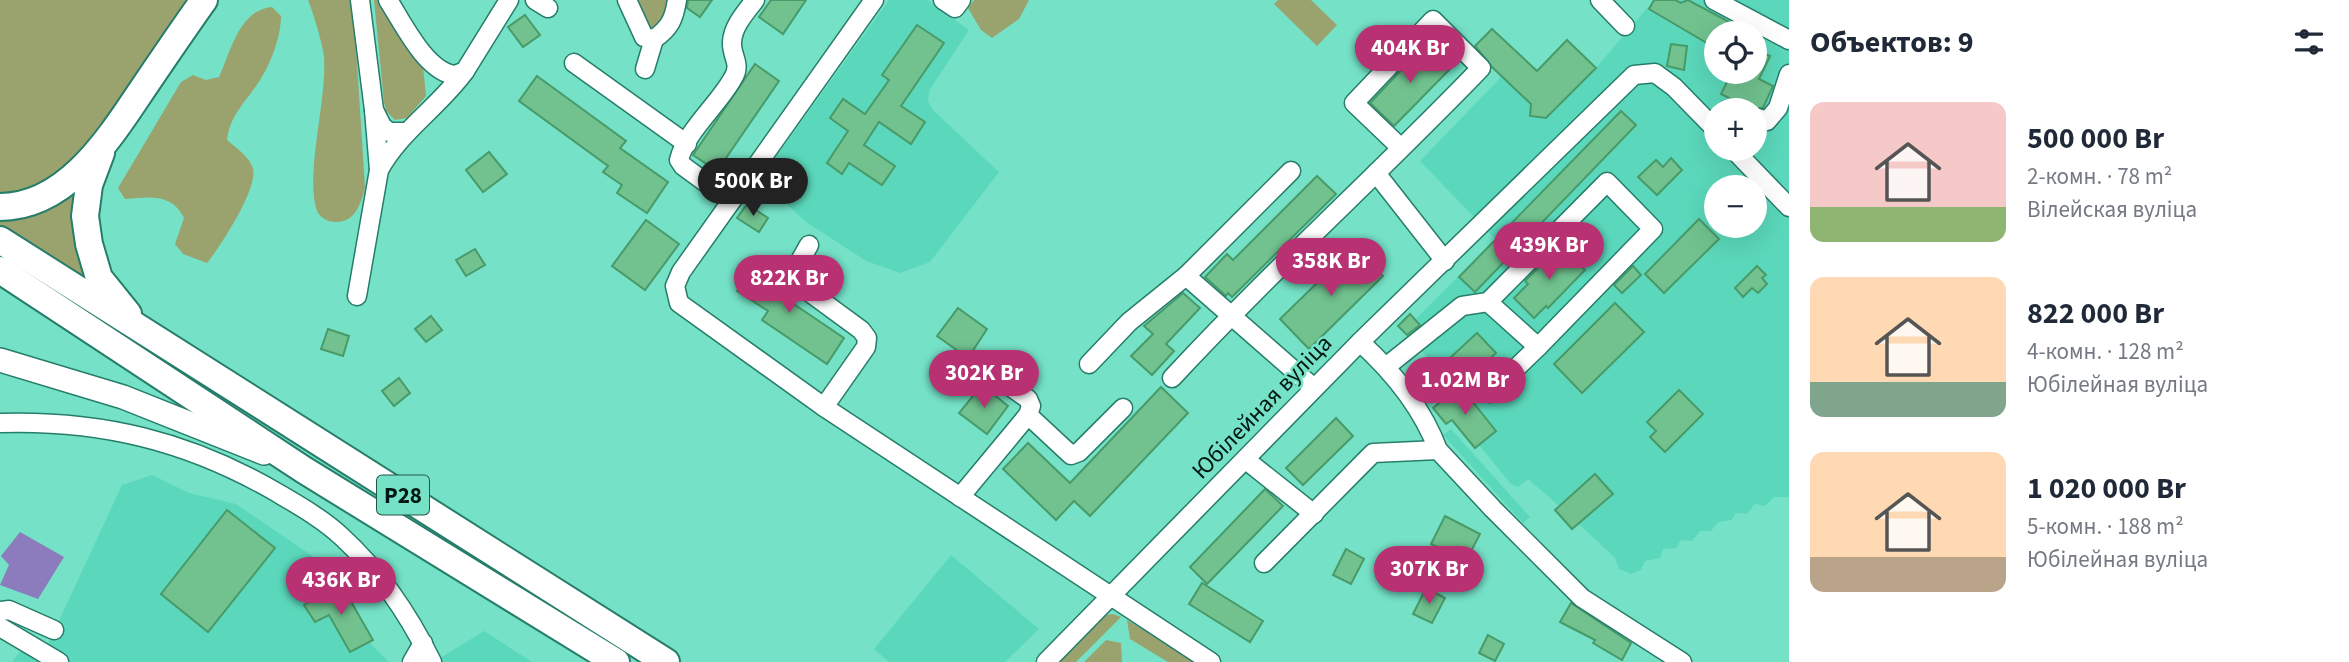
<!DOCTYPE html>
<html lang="ru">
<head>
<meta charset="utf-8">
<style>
  :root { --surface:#fff; --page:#f2f2f3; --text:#1f2937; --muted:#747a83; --accent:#b73173 }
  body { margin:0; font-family:"Source Sans 3",sans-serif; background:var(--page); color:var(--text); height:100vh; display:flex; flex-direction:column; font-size:26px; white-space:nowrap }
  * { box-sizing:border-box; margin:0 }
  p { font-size:23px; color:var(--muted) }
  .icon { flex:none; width:38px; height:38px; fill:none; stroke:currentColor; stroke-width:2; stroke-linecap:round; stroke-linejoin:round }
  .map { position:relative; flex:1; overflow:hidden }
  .sheet { display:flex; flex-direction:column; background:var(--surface); width:560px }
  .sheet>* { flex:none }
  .tools { position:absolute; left:1704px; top:21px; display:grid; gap:14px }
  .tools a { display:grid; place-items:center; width:63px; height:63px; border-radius:50%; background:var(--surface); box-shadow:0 7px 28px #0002; font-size:35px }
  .price { position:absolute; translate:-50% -60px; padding:0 16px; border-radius:24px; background:var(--accent); color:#fff; font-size:23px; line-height:46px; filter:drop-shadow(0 2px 4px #0008) }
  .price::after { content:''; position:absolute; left:50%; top:42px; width:21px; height:16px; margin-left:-10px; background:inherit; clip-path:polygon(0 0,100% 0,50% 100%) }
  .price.current { background:#222; color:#fff }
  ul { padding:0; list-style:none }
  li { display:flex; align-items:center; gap:21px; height:175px; padding:0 21px }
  li span { display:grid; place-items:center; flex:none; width:196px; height:140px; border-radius:14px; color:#555 }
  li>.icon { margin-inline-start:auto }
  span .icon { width:84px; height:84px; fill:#fffc; stroke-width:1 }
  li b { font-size:30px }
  h2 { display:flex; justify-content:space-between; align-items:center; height:84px; padding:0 21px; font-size:30px }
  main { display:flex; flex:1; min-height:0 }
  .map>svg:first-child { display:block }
</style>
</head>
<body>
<main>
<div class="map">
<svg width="1789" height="662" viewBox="0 0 1789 662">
  <rect width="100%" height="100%" fill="#75e2c7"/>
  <!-- built -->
  <g fill="#5bd8bb" fill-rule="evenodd">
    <polygon points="889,0 928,0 969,30 929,91 928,101 933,110 999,172 930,262 900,273 866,261 806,222 760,179"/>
    <path d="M1654 0H1789V497H1774L1765 506 1755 504 1747 514 1736 513 1732 520 1718 522 1711 531H1700L1692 541 1681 540 1676 548 1663 549 1660 558 1645 561 1641 570 1631 574 1619 569 1615 558 1579 524 1572 529 1555 510 1559 506 1528 479 1518 487 1511 484 1479 445 1475 448 1452 420 1446 425 1433 408 1457 388 1398 326 1410 314 1416 319 1495 239 1420 161 1502 76 1473 49 1492 29 1536 71 1567 40 1596 68ZM1717 33H1755V72H1717ZM1717 110H1755V149H1717ZM1717 187H1755V226H1717Z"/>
    <polygon points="1451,429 1530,517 1523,523 1443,435"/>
    <polygon points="152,475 189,493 236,504 324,564 341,584 373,640 369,642 389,662 12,662 23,648 44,653 122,485"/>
    <polygon points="951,555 1039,629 1005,662 889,662 874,649"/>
    <polygon points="484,631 532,662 434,662"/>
  </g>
  <!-- green -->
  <g fill="#9aa26e">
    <polygon points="0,0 191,0 134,88 58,180 0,199"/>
    <path d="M308 0H353L365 188C362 198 359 210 351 217 340 226 320 223 316 208 306 168 327 101 324 57 323 45 313 12 308 0Z"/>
    <polygon points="374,0 378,0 423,66 426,96 407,118 395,120 386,111 384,102"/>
    <polygon points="637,0 671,0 659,28 648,29"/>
    <polygon points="974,0 1029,0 1019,19 992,38 981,30 968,8"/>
    <polygon points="1278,0 1311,0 1337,25 1317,46 1274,4"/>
    <path d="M272 7 281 16C281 37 270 66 258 83 245 103 230 115 227 140 236 148 250 157 253 169 258 189 220 247 207 263L183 254 175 244 184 218C172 193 149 197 125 199L118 188 181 82 193 75 206 80 219 77C231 51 239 10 272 7Z"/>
    <polygon points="86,175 97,288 0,225 0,214"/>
    <polygon points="1113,614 1121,617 1076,662 1058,662 1105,615"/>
    <polygon points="1127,620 1198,662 1168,662 1130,639"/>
    <polygon points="1106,640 1121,643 1122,662 1084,662"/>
  </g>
  <!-- water -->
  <polygon fill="#8c7bbd" points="20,532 64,557 38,599 0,585 9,565 1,556"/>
  <!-- building -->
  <g fill="#71c28f" stroke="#489a69" stroke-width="2">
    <polygon points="688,0 712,0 700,17 687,8"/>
    <polygon points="771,0 806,0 783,34 759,17"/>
    <polygon points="1654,0 1675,0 1681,3 1688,0 1750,33 1717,33 1717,49 1649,9"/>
    <polygon points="525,15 540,35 523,47 508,27"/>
    <polygon points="917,25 944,43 901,106 925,122 911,144 879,122 864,145 895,166 882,185 849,163 842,174 827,163 848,131 830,118 843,99 865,114 889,80 882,75"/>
    <polygon points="1492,29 1537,71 1567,40 1596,68 1546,118 1530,116 1531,104 1492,67 1475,46"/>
    <polygon points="1426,44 1451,68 1394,126 1370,103"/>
    <polygon points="1671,44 1687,46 1684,70 1667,66"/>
    <polygon points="1755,49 1770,56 1759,79 1773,86 1763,108 1749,108 1721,94 1732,72 1755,72"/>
    <polygon points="755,64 779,81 717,171 693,155"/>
    <polygon points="537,76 626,141 620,148 668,182 647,213 617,193 622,185 603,172 608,166 519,101"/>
    <polygon points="1621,111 1636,125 1475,292 1459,277"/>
    <polygon points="489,152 507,174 483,192 466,170"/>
    <polygon points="1671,158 1682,170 1657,195 1638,177 1656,160 1663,167"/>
    <polygon points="1317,176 1336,194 1232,297 1228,293 1226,296 1205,277 1227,254 1233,260"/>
    <polygon points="747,204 768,218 759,232 737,218"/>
    <polygon points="1699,219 1719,239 1664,293 1645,274"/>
    <polygon points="646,220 679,244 645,290 612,266"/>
    <polygon points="1561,245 1585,270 1548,308 1546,306 1534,318 1514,298 1528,284 1525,281"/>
    <polygon points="1354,247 1383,276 1309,349 1280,319"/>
    <polygon points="475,249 485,265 466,276 456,260"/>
    <polygon points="756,263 787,283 779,294 844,338 827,364 762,320 768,311 737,291"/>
    <polygon points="1633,266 1641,275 1622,293 1614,285"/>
    <polygon points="1757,266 1766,275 1762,278 1767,284 1758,293 1752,288 1743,297 1735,288"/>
    <polygon points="1183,293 1200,308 1166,344 1174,351 1152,375 1131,356 1153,334 1144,326"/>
    <polygon points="1615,303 1644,332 1582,393 1554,364"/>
    <polygon points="958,308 987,329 968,358 937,336"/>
    <polygon points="1410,314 1420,325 1407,335 1398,326"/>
    <polygon points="431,316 442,330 426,342 415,329"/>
    <polygon points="328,329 349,336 343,356 321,349"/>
    <polygon points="1477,333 1496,353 1457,389 1438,369"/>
    <polygon points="399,378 410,393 394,406 382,391"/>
    <polygon points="982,385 1008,406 987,434 959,413"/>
    <polygon points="1460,386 1496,431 1475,448 1452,420 1446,424 1433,408"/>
    <polygon points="1161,387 1188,413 1090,516 1074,501 1056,520 1003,469 1028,443 1070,483"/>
    <polygon points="1679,390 1703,414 1665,452 1650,437 1656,431 1647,422"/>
    <polygon points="1336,418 1353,436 1303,485 1286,468"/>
    <polygon points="1595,474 1613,494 1572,529 1555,510"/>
    <polygon points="1265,489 1283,506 1207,584 1190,567"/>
    <polygon points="227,510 275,548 208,632 161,594"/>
    <polygon points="1445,516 1480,534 1466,561 1431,544"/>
    <polygon points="1346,549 1364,559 1351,584 1333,575"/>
    <polygon points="1202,583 1263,621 1250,642 1189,604"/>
    <polygon points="341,584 373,640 350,652 329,615 315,622 304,605"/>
    <polygon points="1426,588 1445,598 1432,623 1413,614"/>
    <polygon points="1571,603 1631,643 1622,660 1593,643 1595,640 1560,622"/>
    <polygon points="1488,635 1504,644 1495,661 1479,653"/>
  </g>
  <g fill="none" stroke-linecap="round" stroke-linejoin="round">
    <!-- minor casing -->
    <g stroke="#257d6a" stroke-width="21">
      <g id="minor">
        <polyline points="360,0 374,110 382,126 389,132 406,132"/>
        <path d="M388 0C403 23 426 72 455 75L465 71 509 0"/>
        <polyline points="535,0 548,8"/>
        <path d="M627 0 644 37 654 39C670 28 674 19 677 0"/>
        <polyline points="874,0 681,272 675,286 679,303 824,407 1211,662"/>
        <polyline points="943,0 955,8 961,0"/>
        <polyline points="1600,0 1625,26"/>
        <polyline points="1714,0 1789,40"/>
        <polyline points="574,63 687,144"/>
        <polyline points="645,69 654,39"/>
        <polyline points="1727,110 1729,110"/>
        <polyline points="1755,117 1767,121 1778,108 1789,74"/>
        <polyline points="1733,149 1789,207"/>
        <path d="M379 170C401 130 439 107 465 71"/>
        <polyline points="1376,173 1445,261"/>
        <path d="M731 201 683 166 679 160C686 131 719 104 733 78 742 64 731 56 732 42 733 26 745 13 755 0"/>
        <polyline points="809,245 796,268 801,286 861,330 867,338 866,347 824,407"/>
        <polyline points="1186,276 1291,171"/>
        <polyline points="357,296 379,170 374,110"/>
        <path d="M1360 342C1393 372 1422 407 1438 450L1493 509 1582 598 1682 662"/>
        <polyline points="1089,364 1129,322 1186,276 1314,388"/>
        <polyline points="1387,366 1462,306 1488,302 1538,347 1653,229 1607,182 1488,302"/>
        <path d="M1172 378C1271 271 1380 173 1481 68L1433 20 1354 103 1401 148"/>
        <polyline points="1490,393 1538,347"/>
        <polyline points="1028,415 1071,455 1079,452 1123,408"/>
        <path d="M0 423C101 420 188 441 276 492 298 505 323 519 342 537 379 571 410 617 432 662"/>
        <polyline points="1246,460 1314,514"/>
        <polyline points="960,497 1028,415 1031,406 1028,399 991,373"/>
        <polyline points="1264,563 1373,453 1438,450"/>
        <polyline points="0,611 9,610 54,630"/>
        <polyline points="0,627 59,662"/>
        <polyline points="412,662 423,643"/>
        <polyline points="1046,662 1360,342 1634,75 1655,73 1674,87 1717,131"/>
      </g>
    </g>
    <!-- major casing -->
    <g stroke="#257d6a" stroke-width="26">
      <polyline id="major" points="0,360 123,397 264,453"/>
    </g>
    <!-- highway casing -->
    <g stroke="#257d6a" stroke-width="30">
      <g id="highway">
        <polyline points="101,153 89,185 85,216 89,244 99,278 128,314"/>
        <path d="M0 207C69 207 112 134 146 84 165 56 184 28 204 0"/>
        <polyline points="0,240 666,662"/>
        <polyline points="0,270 304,470 616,662"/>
      </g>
    </g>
    <!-- minor -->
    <use href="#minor" stroke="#fff" stroke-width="18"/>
    <!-- major -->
    <use href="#major" stroke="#fff" stroke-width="23"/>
    <!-- highway -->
    <use href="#highway" stroke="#fff" stroke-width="26"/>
  </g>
  <g text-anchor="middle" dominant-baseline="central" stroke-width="5" stroke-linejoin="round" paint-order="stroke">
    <!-- shield labels -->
    <rect fill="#75e2c7" stroke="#245448" stroke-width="2" x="377" y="475.5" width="52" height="39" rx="5"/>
    <g font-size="23" font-weight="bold" fill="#011711">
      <text x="403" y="495">Р28</text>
    </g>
    <!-- street labels -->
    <g font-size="24" fill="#011711" stroke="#75e2c7">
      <text transform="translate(1262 407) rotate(-46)">Юбілейная вуліца</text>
    </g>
  </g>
</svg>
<div class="tools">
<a><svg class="icon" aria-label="locate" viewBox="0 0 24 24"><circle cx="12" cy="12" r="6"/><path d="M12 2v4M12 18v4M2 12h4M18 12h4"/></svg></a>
<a>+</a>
<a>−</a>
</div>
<b class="price" style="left:1410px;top:85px">404K Br</b>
<b class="price current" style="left:753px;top:218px">500K Br</b>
<b class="price" style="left:1549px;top:282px">439K Br</b>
<b class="price" style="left:1331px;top:298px">358K Br</b>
<b class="price" style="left:789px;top:315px">822K Br</b>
<b class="price" style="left:984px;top:410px">302K Br</b>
<b class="price" style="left:1465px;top:417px">1.02M Br</b>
<b class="price" style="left:1429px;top:606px">307K Br</b>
<b class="price" style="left:341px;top:617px">436K Br</b>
</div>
<section class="sheet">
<h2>Объектов: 9<svg class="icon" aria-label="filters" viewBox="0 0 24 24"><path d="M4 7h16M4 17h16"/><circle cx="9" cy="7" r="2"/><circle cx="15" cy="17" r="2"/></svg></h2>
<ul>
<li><span style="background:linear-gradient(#f6c9c9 75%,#8fb573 0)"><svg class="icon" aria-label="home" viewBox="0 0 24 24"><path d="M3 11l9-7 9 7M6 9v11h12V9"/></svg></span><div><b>500 000 Br</b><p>2-комн. · 78 m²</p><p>Вілейская вуліца</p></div></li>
<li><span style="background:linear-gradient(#ffd9b3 75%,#7fa58c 0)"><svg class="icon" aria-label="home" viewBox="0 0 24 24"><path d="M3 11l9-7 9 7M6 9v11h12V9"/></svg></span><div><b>822 000 Br</b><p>4-комн. · 128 m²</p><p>Юбілейная вуліца</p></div></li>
<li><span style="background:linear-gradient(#ffd9b3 75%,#b9a48a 0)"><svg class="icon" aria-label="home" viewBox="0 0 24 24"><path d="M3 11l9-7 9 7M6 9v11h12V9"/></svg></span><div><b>1 020 000 Br</b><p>5-комн. · 188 m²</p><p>Юбілейная вуліца</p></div></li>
</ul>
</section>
</main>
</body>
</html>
